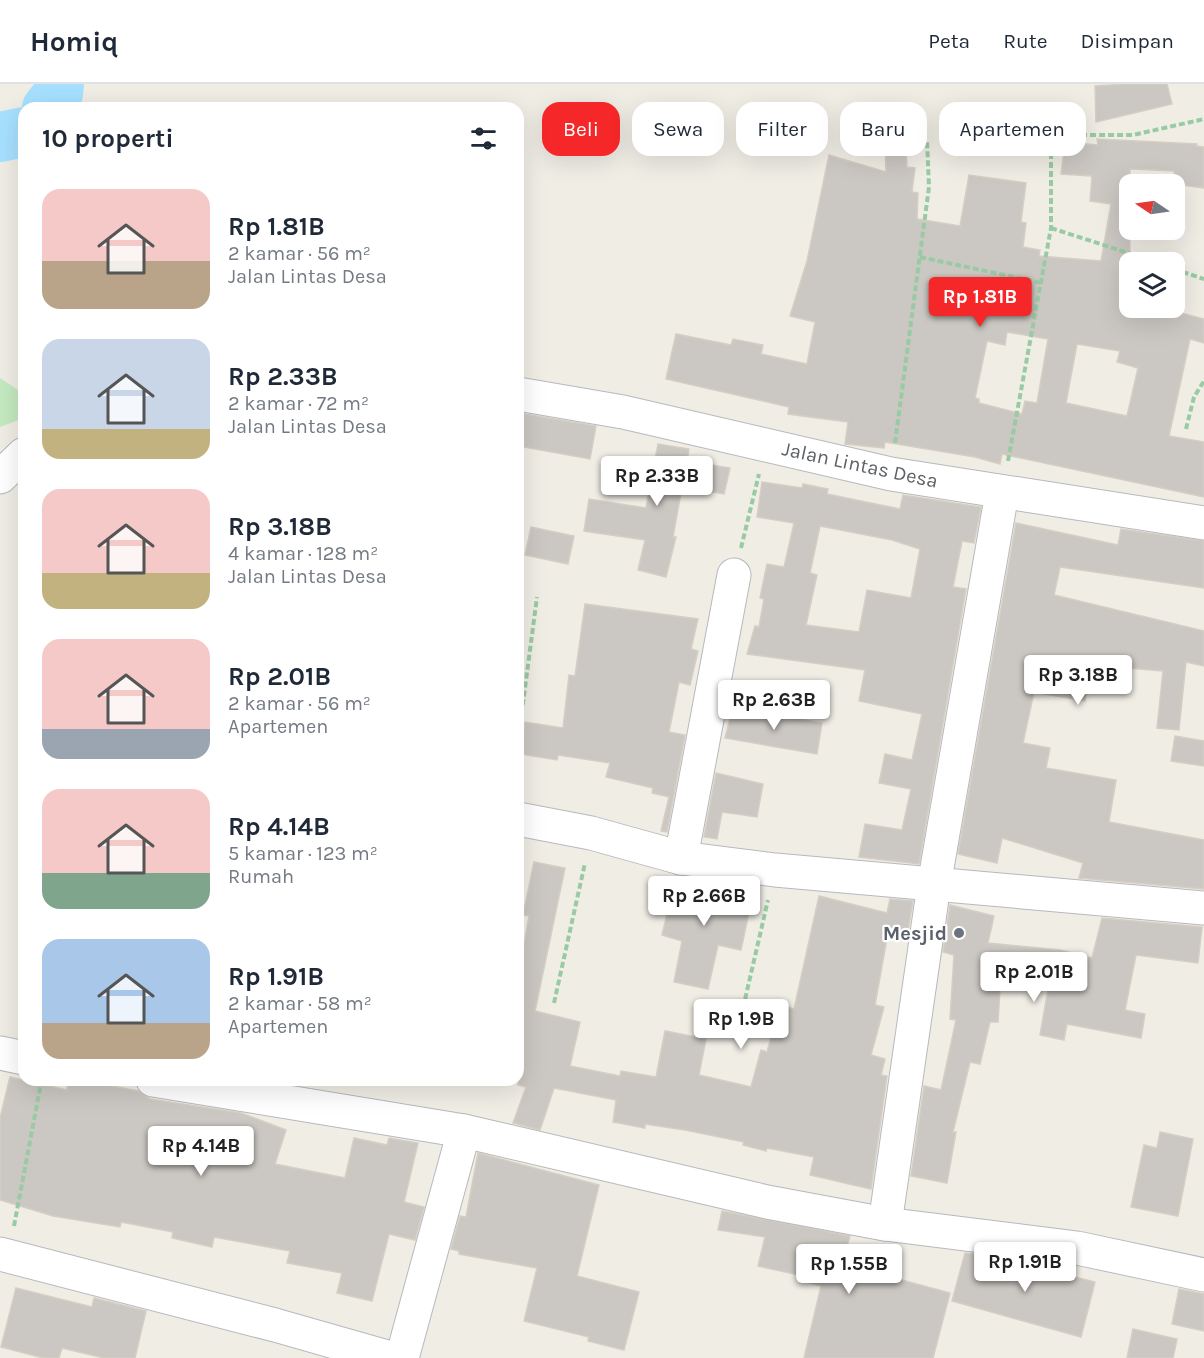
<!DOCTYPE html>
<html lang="id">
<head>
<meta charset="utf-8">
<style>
  :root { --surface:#fff; --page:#f6f6f7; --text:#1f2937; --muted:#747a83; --line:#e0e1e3; --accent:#f52728 }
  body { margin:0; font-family:Karla,sans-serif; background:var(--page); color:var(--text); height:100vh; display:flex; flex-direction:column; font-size:22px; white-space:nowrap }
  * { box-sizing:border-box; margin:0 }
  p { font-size:20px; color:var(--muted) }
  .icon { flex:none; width:33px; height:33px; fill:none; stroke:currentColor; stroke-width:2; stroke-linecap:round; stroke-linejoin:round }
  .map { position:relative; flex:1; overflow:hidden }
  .side { position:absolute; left:18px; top:18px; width:506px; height:984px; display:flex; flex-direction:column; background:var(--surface); border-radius:18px; box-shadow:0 6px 24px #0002 }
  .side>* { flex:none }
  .hud { position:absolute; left:542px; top:18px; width:570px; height:54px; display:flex; gap:12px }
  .needle { width:39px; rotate:283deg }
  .fabs { position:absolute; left:1119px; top:90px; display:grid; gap:12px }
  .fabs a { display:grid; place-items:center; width:66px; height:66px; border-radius:12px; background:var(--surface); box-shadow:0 6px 24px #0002; font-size:30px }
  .price { position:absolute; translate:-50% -51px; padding:0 14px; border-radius:6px; background:#fff; color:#222; font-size:20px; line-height:39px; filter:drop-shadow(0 2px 3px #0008) }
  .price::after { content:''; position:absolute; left:50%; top:36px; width:18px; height:14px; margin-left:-9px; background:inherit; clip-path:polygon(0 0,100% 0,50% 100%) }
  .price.active { background:var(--accent); color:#fff }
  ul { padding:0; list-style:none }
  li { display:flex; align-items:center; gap:18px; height:150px; padding:0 24px }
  li span { display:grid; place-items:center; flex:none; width:168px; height:120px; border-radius:18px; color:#555 }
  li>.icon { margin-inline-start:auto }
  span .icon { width:72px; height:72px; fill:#fffc; stroke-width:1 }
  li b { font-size:26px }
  h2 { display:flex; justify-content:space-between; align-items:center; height:72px; padding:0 24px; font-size:26px }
  .chip { padding:0 21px; border-radius:18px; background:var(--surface); box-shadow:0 6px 24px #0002; font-size:21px; line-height:54px }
  .chip.active { background:var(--accent); color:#fff }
  header { display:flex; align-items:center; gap:36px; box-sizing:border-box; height:84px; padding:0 30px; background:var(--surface); border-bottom:2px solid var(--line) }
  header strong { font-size:28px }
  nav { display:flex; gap:33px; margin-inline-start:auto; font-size:21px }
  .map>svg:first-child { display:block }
</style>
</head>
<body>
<header>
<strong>Homiq</strong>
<nav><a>Peta</a><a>Rute</a><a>Disimpan</a></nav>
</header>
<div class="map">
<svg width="1204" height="1274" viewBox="0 0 1204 1274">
  <rect width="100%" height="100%" fill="#f0ede5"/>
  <!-- green -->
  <polygon fill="#c4e9c0" points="0,294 24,310 24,334 0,343"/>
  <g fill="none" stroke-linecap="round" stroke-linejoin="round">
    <!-- river -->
    <g stroke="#a7e0ff" stroke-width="50">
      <polyline points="47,24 58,10 59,0"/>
      <polyline points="0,53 24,48"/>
    </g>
  </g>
  <!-- building -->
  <g fill="#cbc7c2" stroke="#d6cec3" stroke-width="1.5" fill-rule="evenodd">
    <polygon points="1127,0 1167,0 1172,20 1096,38 1095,2"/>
    <path d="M1097 55 1197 60 1196 62 1204 63V104L1174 100V87L1130 85V224H1179L1177 228 1204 235V259L1190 255 1169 352 1204 358V413L1002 370 1000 380 975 373 885 358 884 364 845 360 848 338 788 330 789 323 666 295 676 250 731 261 733 255 763 261 761 270 807 280 815 238 790 232 807 177 829 71 886 88 885 62 906 60 907 83 915 84 912 108 918 109 917 135 960 142 969 91 1026 99 1021 138 1026 139 1023 163 1040 166 1039 172 1101 177 1111 120 1090 117 1092 92 1061 90 1065 58 1098 61ZM1007 248 1048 255 1037 319 1025 317 1022 330 979 319V315L975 314 987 257 1005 261ZM1077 260 1120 267 1117 278 1138 284 1127 332 1066 319Z"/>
    <polygon points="519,329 596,342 590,375 518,362"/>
    <polygon points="658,360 689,365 687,377 730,384 724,410 682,403 673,453 676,453 666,493 638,486 645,456 584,447 589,415 646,424"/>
    <path d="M762 398 802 404 803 400 828 405 827 410 900 425 903 411 981 423 974 459 962 457 953 503 966 505 919 780 859 773 865 740 902 746 911 705 879 699 885 670 912 676 922 630 859 617 865 586 747 570 755 542 759 543 764 515 760 514 767 480 784 483 794 439 757 433ZM820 442 892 456 920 465 911 514 867 506 859 548 806 541 817 491 810 489Z"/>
    <polygon points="1016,439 1118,461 1121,445 1204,457 1204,504 1060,483 1054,511 1204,547 1204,582 1186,578 1179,646 1157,644 1163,587 1090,581 1085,617 1034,608 1023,659 1050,664 1046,684 1116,696 1109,738 1204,756 1204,805 1079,794 1083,779 1002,754 997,779 958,770"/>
    <polygon points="531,443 574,452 568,480 525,471"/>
    <polygon points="585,520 698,535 691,565 698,567 690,601 679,598 669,648 685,651 667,748 661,747 669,713 652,709 653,704 606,693 610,679 558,671 557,676 520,670 525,638 563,644 569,591 575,592"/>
    <polygon points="733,623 822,639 817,670 725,654"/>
    <polygon points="1175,652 1204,657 1204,682 1171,677"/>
    <polygon points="716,689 763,700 757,733 722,728 717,755 704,753"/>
    <polygon points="534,778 565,784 535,927 580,938 570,982 620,992 621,987 656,993 665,947 706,955 699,991 751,1003 761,966 767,968 780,921 794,925 819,812 887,829 890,815 913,817 908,847 889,843 875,921 884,923 871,971 885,975 881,991 887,992 871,1105 810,1091 814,1073 767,1064 766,1067 743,1061 744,1058 685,1046 645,1040 645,1044 613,1038 616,1016 554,1004 540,1046 513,1039 526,1003 518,1001 518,896 529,832 523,831"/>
    <polygon points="676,792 718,798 716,807 752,814 741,866 718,861 708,905 674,898 682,857 662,851"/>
    <polygon points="950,821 994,832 988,859 1060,866 1092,874 1102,834 1202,843 1198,879 1136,871 1125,926 1145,930 1141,954 1067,940 1064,956 1040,951 1050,894 1001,889 998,938 990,938 980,980 970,978 953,1048 956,1048 947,1099 911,1092 924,1002 941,1006 956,936 950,935 954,871 943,868"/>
    <polygon points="10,993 67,1006 68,996 81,996 138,1007 150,1015 241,1029 286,1046 275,1080 345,1094 354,1054 387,1061 389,1054 418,1059 404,1118 424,1123 415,1156 389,1150 372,1217 337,1209 342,1189 287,1179 290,1167 214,1153 212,1163 172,1154 173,1148 121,1138 120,1143 53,1132 0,1116 0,1034"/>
    <polygon points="1160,1048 1193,1055 1178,1132 1131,1123 1144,1061 1157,1064"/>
    <polygon points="478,1069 599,1101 577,1192 639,1208 624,1266 588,1257 589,1253 524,1237 537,1184 459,1170 459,1167 451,1165 460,1132 466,1133"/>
    <polygon points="722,1127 850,1152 843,1177 899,1189 898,1195 950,1209 933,1274 804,1274 821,1202 807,1198 808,1193 758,1182 765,1153 718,1146"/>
    <polygon points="965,1169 996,1173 1095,1198 1081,1253 952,1217"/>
    <polygon points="16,1204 92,1223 94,1214 146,1227 135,1274 104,1274 62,1264 59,1274 43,1274 1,1263"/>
    <polygon points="1179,1205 1204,1210 1204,1247 1172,1240"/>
    <polygon points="1133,1245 1177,1255 1173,1274 1127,1274"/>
  </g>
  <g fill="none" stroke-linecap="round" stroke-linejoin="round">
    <!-- minor casing -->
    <g stroke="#b6b9bd" stroke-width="35">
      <g id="minor">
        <polyline points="518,310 623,328 891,390 1204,439"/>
        <polyline points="0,393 24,370"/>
        <polyline points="734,491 681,774 775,786 1204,824"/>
        <polyline points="518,735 591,749 681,774"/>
        <polyline points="0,969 24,974"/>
        <polyline points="153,996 464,1047 767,1118 885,1140 1077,1164 1204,1191"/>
        <polyline points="885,1140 934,801 1002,409"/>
        <polyline points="0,1170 275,1241 391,1274"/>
        <polyline points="402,1274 464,1047"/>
      </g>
    </g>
    <!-- path -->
    <g stroke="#98cba3" stroke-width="4" stroke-dasharray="6 3" stroke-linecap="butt">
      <polyline points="1051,144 1156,178"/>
      <polyline points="920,173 1042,199"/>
      <polyline points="1174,185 1204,195"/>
      <polyline points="1186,345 1194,313 1204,297"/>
      <polyline points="895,359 929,103 927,56"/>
      <polyline points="1008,377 1051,144 1051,51 1133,51 1204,35"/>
      <polyline points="741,464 759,390"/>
      <polyline points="518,657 537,513"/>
      <polyline points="554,919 585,779"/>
      <polyline points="737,950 768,816"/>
      <polyline points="14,1142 41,999"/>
    </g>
    <!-- minor -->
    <use href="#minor" stroke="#fff" stroke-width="33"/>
  </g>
  <!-- markers -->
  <circle fill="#6b7280" stroke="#fff" stroke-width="2" cx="959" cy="849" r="6"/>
  <g text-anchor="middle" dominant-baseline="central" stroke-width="4.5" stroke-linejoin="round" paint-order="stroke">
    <!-- street labels -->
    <g font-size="20" fill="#5d6267" stroke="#fff">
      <text transform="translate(860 381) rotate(12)">Jalan Lintas Desa</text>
    </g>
    <!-- worship labels -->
    <g font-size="20" font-weight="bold" fill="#5b616d" stroke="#fff" text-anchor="end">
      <text x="947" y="849">Mesjid</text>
    </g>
  </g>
</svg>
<div class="fabs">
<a><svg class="needle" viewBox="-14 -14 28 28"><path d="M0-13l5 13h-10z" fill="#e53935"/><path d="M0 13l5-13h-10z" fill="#747a83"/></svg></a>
<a><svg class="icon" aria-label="layers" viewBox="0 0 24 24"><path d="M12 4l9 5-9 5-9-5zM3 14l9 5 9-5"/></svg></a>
</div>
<b class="price active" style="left:980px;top:244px">Rp 1.81B</b>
<b class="price" style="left:657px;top:423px">Rp 2.33B</b>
<b class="price" style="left:1078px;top:622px">Rp 3.18B</b>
<b class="price" style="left:774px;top:647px">Rp 2.63B</b>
<b class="price" style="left:704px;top:843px">Rp 2.66B</b>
<b class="price" style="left:1034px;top:919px">Rp 2.01B</b>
<b class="price" style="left:741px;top:966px">Rp 1.9B</b>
<b class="price" style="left:201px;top:1093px">Rp 4.14B</b>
<b class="price" style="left:1025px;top:1209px">Rp 1.91B</b>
<b class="price" style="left:849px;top:1211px">Rp 1.55B</b>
<div class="hud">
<a class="chip active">Beli</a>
<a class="chip">Sewa</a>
<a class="chip">Filter</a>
<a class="chip">Baru</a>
<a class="chip">Apartemen</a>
</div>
<section class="side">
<h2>10 properti<svg class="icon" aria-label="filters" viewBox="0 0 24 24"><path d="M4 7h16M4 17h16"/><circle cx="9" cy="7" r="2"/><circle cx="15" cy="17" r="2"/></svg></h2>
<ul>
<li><span style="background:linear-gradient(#f6c9c9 60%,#b9a48a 0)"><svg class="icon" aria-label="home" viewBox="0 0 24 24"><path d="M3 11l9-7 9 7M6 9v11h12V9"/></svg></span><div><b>Rp 1.81B</b><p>2 kamar · 56 m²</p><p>Jalan Lintas Desa</p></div></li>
<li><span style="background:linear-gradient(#c9d6e8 75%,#c2b280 0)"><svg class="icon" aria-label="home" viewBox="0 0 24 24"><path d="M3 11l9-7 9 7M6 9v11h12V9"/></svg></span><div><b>Rp 2.33B</b><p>2 kamar · 72 m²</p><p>Jalan Lintas Desa</p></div></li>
<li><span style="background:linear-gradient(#f6c9c9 70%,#c2b280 0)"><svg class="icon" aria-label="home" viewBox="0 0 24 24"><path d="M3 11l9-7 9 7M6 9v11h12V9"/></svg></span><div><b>Rp 3.18B</b><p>4 kamar · 128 m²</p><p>Jalan Lintas Desa</p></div></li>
<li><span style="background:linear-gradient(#f6c9c9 75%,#9aa5b1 0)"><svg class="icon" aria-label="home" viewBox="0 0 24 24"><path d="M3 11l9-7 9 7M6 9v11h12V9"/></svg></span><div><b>Rp 2.01B</b><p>2 kamar · 56 m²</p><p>Apartemen</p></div></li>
<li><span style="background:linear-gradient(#f6c9c9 70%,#7fa58c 0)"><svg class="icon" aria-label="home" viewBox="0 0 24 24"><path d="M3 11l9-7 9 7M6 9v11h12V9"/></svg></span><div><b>Rp 4.14B</b><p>5 kamar · 123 m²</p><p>Rumah</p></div></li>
<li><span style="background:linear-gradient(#a9c7e8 70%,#b9a48a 0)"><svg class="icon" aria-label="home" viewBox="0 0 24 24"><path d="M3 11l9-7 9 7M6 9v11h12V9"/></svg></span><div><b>Rp 1.91B</b><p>2 kamar · 58 m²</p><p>Apartemen</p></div></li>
</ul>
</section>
</div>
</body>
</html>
